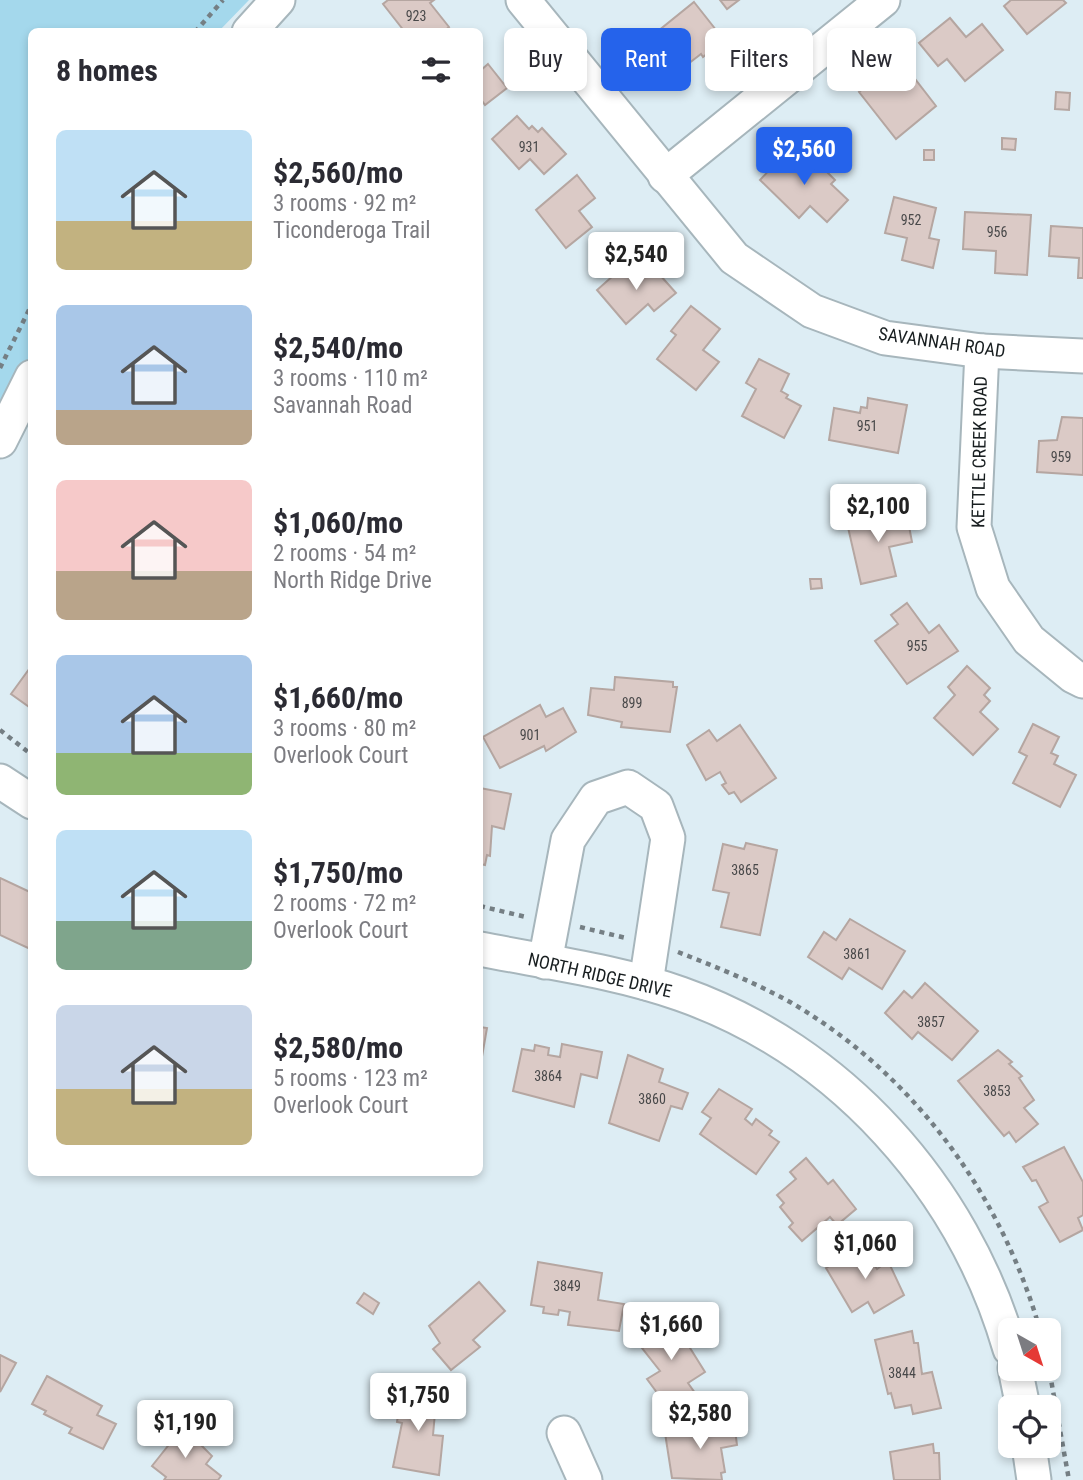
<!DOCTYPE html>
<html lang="en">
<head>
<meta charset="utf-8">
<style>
  :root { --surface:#fff; --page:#f7f7f7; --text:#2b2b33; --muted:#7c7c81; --accent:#2563eb }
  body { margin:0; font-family:"Roboto Condensed",sans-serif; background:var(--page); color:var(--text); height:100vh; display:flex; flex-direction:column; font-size:26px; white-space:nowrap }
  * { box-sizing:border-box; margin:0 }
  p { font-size:23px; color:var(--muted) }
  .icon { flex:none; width:38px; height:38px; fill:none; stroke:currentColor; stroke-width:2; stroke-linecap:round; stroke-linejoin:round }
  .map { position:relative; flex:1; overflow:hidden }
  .drawer { position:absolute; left:28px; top:28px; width:455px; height:1148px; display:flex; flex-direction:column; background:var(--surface); border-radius:10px; box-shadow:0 4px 10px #0003 }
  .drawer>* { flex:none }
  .guide { position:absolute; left:504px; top:28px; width:472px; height:63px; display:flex; gap:14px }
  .needle { width:46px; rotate:141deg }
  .controls { position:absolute; left:998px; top:1318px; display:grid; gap:14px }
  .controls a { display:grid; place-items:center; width:63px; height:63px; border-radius:10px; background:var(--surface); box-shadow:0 4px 10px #0003; font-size:35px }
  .price { position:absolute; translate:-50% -60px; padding:0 16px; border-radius:7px; background:#fff; color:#222; font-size:23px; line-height:46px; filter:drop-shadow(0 2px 4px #0008) }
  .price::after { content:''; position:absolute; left:50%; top:42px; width:21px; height:16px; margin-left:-10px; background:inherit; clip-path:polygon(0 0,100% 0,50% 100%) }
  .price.selected { background:var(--accent); color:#fff }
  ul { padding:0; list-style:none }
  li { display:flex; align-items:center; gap:21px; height:175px; padding:0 28px }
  li span { display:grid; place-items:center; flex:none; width:196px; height:140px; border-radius:10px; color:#555 }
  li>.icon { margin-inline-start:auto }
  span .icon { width:84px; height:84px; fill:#fffc; stroke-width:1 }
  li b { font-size:30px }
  h2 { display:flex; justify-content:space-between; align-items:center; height:84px; padding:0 28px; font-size:30px }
  .chip { padding:0 24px; border-radius:10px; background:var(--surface); box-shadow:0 4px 10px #0003; font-size:24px; line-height:63px }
  .chip.selected { background:var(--accent); color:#fff }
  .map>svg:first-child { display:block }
</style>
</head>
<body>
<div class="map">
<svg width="1083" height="1480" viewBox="0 0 1083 1480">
  <rect width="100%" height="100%" fill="#ddedf4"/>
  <!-- green -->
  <polygon fill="#a4d8ec" points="0,0 249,0 219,31 32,32 31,354 0,416"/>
  <!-- building -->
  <g fill="#dbcac6" stroke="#b5a6a1" stroke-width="2">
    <polygon points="388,0 434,0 430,3 449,27 443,32 405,32 383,4"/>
    <polygon points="720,0 739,0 727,9"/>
    <polygon points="1011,0 1063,0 1066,3 1027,34 1004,6"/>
    <polygon points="694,2 724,40 703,57 701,54 688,64 684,60 672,70 647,40"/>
    <polygon points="950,18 966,37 982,24 1003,50 965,81 947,59 938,66 919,43"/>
    <polygon points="488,64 507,88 485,105 480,98 480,71"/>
    <polygon points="881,74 889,84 895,79 903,88 915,79 936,106 896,139 859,92"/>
    <polygon points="1056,92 1070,93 1069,110 1055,109"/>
    <polygon points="517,116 529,129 532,126 538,132 542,128 566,154 544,174 530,159 519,169 492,139"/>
    <polygon points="1002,138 1016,139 1015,150 1002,149"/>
    <polygon points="791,147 816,171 821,166 835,180 831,184 848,200 827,222 810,206 799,218 760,180"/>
    <rect x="924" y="150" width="10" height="10"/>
    <polygon points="577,175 595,198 579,211 592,227 566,248 536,210"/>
    <polygon points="894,197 936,208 929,238 939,240 933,268 902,260 907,238 885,233"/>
    <polygon points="965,212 1031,215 1027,275 995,273 996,251 963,249"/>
    <polygon points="1051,226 1083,228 1083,278 1078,278 1079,258 1049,256"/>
    <polygon points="651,265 676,293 654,311 648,304 626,324 597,290 623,267 633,278"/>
    <polygon points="691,306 720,329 703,350 719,362 696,390 657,359 676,335 671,331"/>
    <polygon points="759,359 789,374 781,391 788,395 786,398 801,406 784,438 742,416 756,389 746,383"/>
    <polygon points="868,398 907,405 898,453 829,440 834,408 860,413 861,407 867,408"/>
    <polygon points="1062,417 1083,418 1083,475 1037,472 1039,441 1057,440"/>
    <polygon points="906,510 912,542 889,547 896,576 861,584 847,523"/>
    <polygon points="810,579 821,579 822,588 811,589"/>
    <polygon points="907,603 929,633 939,625 958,651 907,684 875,641 898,624 891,615"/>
    <polygon points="32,665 32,709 11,694"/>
    <polygon points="967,666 990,688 984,695 990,701 980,712 998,729 973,755 934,718 955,695 948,687"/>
    <polygon points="615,677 673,682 673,687 677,687 670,732 621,727 622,722 588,715 591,688 614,690"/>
    <polygon points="540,705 546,717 563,708 576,732 546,751 544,746 500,768 483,737"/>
    <polygon points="1033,724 1059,737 1051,753 1058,756 1054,764 1076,775 1060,807 1013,783 1027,756 1019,752"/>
    <polygon points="740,725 776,778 741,802 734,792 729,794 722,785 726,783 720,772 706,780 687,745 709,730 717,741"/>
    <polygon points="480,788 511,794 504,829 492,826 490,856 487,855 485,865 480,864"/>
    <polygon points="746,843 777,850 760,935 721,927 729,893 713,890 723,844 744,849"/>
    <polygon points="0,878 32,893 32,942 28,948 0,935"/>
    <polygon points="850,919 905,951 882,989 849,968 842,979 808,957 824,932 836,940"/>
    <polygon points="925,983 978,1031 952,1060 918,1032 912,1039 885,1013 904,991 912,998"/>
    <polygon points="480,1027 487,1028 480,1068"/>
    <polygon points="562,1044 602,1052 597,1078 581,1074 574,1107 513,1091 522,1049 534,1051 535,1045 549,1048 548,1055 560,1057"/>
    <polygon points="998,1050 1012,1062 1009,1064 1022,1076 1019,1078 1034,1100 1024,1108 1038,1124 1016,1142 1009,1132 1004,1136 958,1081"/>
    <polygon points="628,1055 663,1069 659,1082 688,1093 682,1109 671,1106 659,1141 609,1123"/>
    <polygon points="719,1089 752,1109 745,1119 752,1125 756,1119 772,1131 769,1135 779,1142 756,1174 700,1134 711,1118 702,1112"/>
    <polygon points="1064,1147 1083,1182 1083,1215 1078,1218 1083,1230 1060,1242 1039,1207 1048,1202 1036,1180 1032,1181 1023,1167"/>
    <polygon points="806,1158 828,1184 833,1180 856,1209 837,1225 830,1217 802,1241 789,1227 793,1223 780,1207 784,1203 777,1195 796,1179 790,1172"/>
    <polygon points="863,1246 877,1269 888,1261 904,1295 874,1313 868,1302 852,1312 826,1268"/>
    <polygon points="538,1262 602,1273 598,1300 624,1304 619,1331 568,1325 570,1312 559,1310 558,1315 543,1313 544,1307 531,1305"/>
    <polygon points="479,1282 505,1311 473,1340 480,1347 451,1370 433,1349 440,1343 429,1326"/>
    <polygon points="364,1293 379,1303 373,1314 357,1303"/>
    <polygon points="670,1316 705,1372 688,1383 695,1393 669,1409 647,1379 660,1371 642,1348 646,1346 639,1335"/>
    <polygon points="912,1331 914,1343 918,1343 922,1374 932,1372 941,1408 913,1414 911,1405 895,1408 891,1393 888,1394 875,1340"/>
    <polygon points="0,1355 16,1363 0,1392"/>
    <polygon points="47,1376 102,1406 97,1415 116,1424 103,1449 69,1433 72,1428 44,1414 46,1411 32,1404"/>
    <polygon points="402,1387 437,1391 433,1435 443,1436 439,1475 393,1467 402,1423 397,1422"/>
    <polygon points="734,1422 737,1445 721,1448 725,1472 721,1473 722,1480 672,1478 665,1433"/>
    <polygon points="183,1427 212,1456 206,1464 221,1476 218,1480 164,1480 166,1477 152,1466"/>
    <polygon points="933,1444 934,1453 939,1453 940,1480 894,1480 890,1452"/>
  </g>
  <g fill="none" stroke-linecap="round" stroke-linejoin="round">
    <!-- minor casing -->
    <g stroke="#a7b6bc" stroke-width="37">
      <g id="minor">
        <polyline points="523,0 734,258 812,311 885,338 982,351 1083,356"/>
        <polyline points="249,32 278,0"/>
        <polyline points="665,176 883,0"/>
        <polyline points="982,351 974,527 993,588 1029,640 1073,676 1083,681"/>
        <polyline points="0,441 32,377"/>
        <polyline points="0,781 32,802"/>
        <path d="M480 949C546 962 616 971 681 994 840 1050 963 1187 1010 1349"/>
        <polyline points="545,962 568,840 596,798 628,787 656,806 668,838 646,983"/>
        <polyline points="1015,1368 1023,1407"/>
        <polyline points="564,1433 585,1480"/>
        <polyline points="1029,1446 1034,1480"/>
      </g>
    </g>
    <!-- path -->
    <g stroke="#757f84" stroke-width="4.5" stroke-dasharray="5 5" stroke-linecap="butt">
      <polyline points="195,32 223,0"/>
      <polyline points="0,368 32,304"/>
      <polyline points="0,730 32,755"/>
      <polyline points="480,906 526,917"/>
      <polyline points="580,927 626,938"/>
      <path d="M678 952C716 967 754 982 790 1002 914 1074 1001 1194 1040 1330"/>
      <polyline points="1048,1363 1069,1480"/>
    </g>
    <!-- minor -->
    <use href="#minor" stroke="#fff" stroke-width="33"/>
  </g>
  <g text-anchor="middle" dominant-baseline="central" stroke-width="6" stroke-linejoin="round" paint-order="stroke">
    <!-- number labels -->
    <g font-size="14" fill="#49494a">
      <text x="416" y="16">923</text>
      <text x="529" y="147">931</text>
      <text x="911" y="220">952</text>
      <text x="997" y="232">956</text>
      <text x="867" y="426">951</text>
      <text x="1061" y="457">959</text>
      <text x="917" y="646">955</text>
      <text x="632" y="703">899</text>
      <text x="530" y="735">901</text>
      <text x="745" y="870">3865</text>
      <text x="857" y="954">3861</text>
      <text x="931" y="1022">3857</text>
      <text x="548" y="1076">3864</text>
      <text x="997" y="1091">3853</text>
      <text x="652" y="1099">3860</text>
      <text x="567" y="1286">3849</text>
      <text x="902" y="1373">3844</text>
    </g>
    <!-- street labels -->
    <g font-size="18" fill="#181e20" stroke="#fff">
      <text transform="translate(942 342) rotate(8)">SAVANNAH ROAD</text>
      <text transform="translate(979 452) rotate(-89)">KETTLE CREEK ROAD</text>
      <text transform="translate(600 975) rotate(13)">NORTH RIDGE DRIVE</text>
    </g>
  </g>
</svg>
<div class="controls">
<a><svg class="needle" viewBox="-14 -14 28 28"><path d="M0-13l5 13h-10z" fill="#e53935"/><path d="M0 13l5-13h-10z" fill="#7c7c81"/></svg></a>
<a><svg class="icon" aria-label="locate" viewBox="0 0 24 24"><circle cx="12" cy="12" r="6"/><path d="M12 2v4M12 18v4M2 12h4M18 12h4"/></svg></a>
</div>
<b class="price selected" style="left:804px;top:187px">$2,560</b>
<b class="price" style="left:636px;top:292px">$2,540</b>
<b class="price" style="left:878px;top:544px">$2,100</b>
<b class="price" style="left:865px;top:1281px">$1,060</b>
<b class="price" style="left:671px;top:1362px">$1,660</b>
<b class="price" style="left:418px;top:1433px">$1,750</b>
<b class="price" style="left:700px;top:1451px">$2,580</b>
<b class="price" style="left:185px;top:1460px">$1,190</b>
<div class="guide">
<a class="chip">Buy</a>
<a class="chip selected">Rent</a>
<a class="chip">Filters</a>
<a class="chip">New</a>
</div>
<section class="drawer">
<h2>8 homes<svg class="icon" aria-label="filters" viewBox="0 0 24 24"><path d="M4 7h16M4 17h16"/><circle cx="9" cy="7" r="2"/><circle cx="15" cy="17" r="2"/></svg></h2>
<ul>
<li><span style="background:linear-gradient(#bfe0f5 65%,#c2b280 0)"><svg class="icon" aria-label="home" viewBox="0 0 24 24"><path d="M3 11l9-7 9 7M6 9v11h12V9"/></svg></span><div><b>$2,560/mo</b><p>3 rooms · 92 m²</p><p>Ticonderoga Trail</p></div></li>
<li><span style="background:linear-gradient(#a9c7e8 75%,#b9a48a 0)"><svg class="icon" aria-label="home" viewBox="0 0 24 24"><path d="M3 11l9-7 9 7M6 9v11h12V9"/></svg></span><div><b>$2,540/mo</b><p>3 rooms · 110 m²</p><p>Savannah Road</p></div></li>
<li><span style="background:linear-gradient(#f6c9c9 65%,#b9a48a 0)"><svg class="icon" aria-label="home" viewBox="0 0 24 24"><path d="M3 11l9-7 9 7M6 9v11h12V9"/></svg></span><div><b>$1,060/mo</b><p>2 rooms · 54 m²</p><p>North Ridge Drive</p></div></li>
<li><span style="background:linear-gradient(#a9c7e8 70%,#8fb573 0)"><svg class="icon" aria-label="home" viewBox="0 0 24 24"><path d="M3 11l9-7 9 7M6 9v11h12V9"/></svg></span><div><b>$1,660/mo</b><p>3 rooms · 80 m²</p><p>Overlook Court</p></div></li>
<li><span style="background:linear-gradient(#bfe0f5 65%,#7fa58c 0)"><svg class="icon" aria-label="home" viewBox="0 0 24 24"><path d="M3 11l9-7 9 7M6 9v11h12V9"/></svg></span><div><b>$1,750/mo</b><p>2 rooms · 72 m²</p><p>Overlook Court</p></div></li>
<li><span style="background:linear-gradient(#c9d6e8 60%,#c2b280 0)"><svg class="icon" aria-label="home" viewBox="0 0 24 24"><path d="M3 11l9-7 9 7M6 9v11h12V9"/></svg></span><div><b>$2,580/mo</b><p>5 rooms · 123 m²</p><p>Overlook Court</p></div></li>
</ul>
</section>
</div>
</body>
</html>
